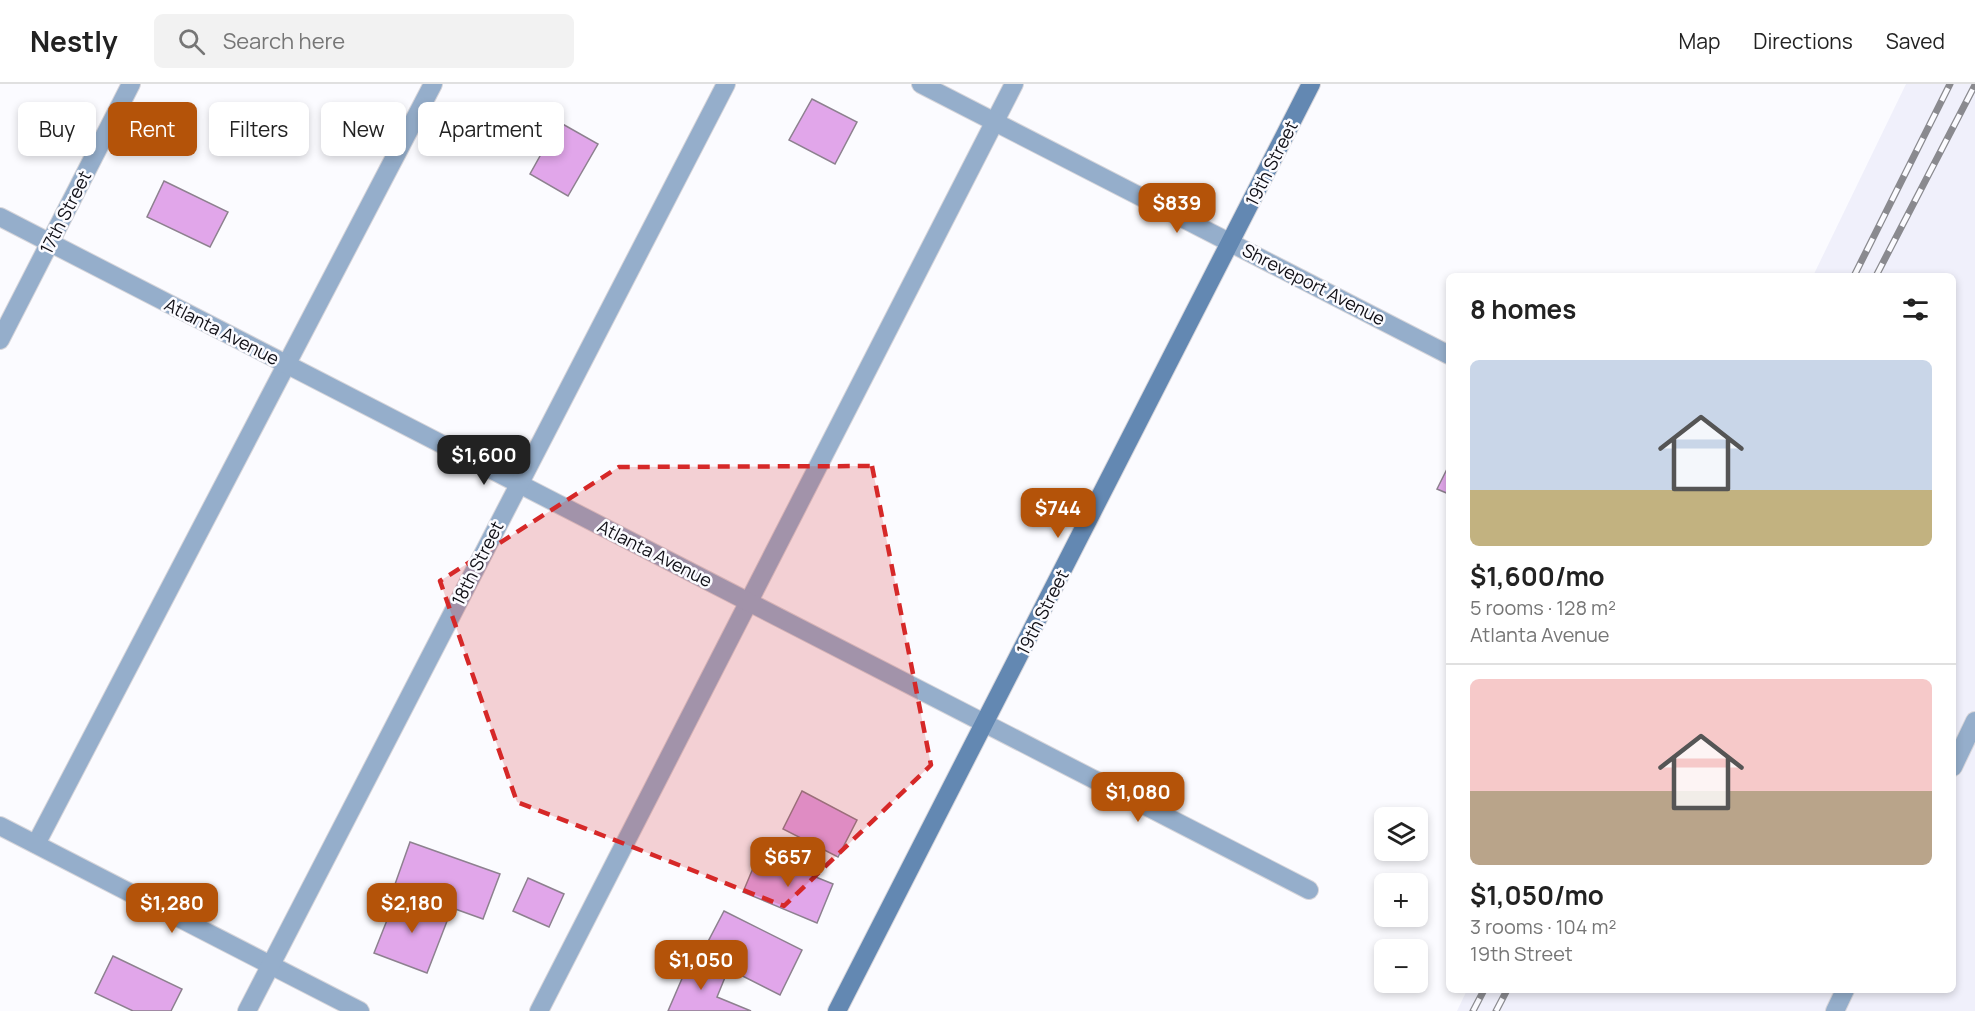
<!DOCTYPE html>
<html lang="en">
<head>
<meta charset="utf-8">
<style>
  :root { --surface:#fff; --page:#f2f2f2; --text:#222; --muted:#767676; --line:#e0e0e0; --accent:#b45309 }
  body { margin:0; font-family:Manrope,sans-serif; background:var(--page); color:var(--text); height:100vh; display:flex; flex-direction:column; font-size:22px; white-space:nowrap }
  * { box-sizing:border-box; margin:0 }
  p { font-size:20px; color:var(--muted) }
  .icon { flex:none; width:33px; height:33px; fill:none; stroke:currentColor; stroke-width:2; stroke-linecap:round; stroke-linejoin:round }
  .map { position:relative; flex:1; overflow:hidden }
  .details { position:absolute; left:1446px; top:189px; width:510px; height:720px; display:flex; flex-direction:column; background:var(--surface); border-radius:9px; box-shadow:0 3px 9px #0003 }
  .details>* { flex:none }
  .banner { position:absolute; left:18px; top:18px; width:570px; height:54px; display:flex; gap:12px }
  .fabs { position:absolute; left:1374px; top:723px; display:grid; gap:12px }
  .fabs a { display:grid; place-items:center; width:54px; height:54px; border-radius:9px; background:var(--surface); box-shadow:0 3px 9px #0003; font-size:30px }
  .price { position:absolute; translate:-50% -51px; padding:0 14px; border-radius:12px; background:var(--accent); color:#fff; font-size:20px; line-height:39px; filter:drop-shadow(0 2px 3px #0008) }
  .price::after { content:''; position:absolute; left:50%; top:36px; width:18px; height:14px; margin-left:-9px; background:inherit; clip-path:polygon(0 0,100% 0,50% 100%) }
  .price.current { background:#222; color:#fff }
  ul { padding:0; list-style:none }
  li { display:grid; align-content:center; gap:12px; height:318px; padding:0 24px }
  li+li { border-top:2px solid var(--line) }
  li span { display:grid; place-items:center; height:186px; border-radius:9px; color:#555 }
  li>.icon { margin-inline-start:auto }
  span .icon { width:108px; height:108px; fill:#fffc; stroke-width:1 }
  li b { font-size:26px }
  h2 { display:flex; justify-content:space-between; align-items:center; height:72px; padding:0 24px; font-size:26px }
  .pill { padding:0 21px; border-radius:9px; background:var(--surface); box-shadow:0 3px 9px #0003; font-size:21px; line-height:54px }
  .pill.current { background:var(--accent); color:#fff }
  header { display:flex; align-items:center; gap:36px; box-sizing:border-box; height:84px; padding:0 30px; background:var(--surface); border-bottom:2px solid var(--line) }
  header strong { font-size:28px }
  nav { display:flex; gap:33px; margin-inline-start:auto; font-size:21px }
  .search { width:420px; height:54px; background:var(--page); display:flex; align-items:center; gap:15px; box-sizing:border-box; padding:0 21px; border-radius:9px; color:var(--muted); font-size:22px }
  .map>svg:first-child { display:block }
</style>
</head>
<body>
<header>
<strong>Nestly</strong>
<div class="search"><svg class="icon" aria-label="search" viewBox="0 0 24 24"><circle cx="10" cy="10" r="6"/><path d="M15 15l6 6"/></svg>Search here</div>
<nav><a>Map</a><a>Directions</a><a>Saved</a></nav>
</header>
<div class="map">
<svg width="1975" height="927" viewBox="0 0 1975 927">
  <rect width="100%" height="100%" fill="#fbfbff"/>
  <!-- built -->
  <polygon fill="#f0f0fb" points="1906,0 1975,0 1975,927 1457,927 1467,906 1953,906 1953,192 1813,192"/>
  <!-- building -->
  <g fill="#e1a6ea" stroke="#8d818f" stroke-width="1.5">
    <polygon points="812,15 857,38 835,80 789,56"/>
    <polygon points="559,38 598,60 568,112 530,90"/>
    <polygon points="164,97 228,128 210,163 147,133"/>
    <polygon points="1449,381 1449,410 1437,405"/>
    <polygon points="802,707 857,736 838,773 783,745"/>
    <polygon points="410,758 500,790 483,835 394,803"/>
    <polygon points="759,770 833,800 817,839 743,808"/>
    <polygon points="528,794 564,810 549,843 513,827"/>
    <polygon points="397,811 449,832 427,889 374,869"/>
    <polygon points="724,827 802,866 780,911 701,871"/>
    <polygon points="113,872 182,905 171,927 133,927 95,909"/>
    <polygon points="690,876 726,891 717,913 751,927 668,927"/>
  </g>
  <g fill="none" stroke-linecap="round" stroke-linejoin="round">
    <!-- lane casing -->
    <g stroke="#d6d5da" stroke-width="20">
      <g id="lane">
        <polyline points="1953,683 1975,637"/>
        <polyline points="36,760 433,0"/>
        <polyline points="539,927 1014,0"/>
        <polyline points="1835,927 1845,906"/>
      </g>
    </g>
    <!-- street casing -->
    <g stroke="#d6d5da" stroke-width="20">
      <g id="street">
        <polyline points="921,0 1449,271"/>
        <polyline points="0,133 1309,806"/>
        <polyline points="0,256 131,0"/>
        <polyline points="0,742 360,927"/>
        <polyline points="247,927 726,0"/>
      </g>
    </g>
    <!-- secondary casing -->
    <g stroke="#d6d5da" stroke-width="20">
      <polyline id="secondary" points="837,927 1311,0"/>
    </g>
    <!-- lane -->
    <use href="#lane" stroke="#95aecb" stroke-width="18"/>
    <!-- street -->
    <use href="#street" stroke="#95aecb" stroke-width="18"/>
    <!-- secondary -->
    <use href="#secondary" stroke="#6388b2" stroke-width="18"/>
    <!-- rail casing -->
    <g stroke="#8a8a8f" stroke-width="7">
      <g id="rail">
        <polyline points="1854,192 1950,0"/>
        <polyline points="1876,192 1975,1"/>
        <polyline points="1473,927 1484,906"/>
        <polyline points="1496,927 1507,906"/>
      </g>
    </g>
    <!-- rail -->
    <use href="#rail" stroke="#fbfbff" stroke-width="4.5" stroke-dasharray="14" stroke-linecap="butt"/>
  </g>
  <!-- marked area -->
  <path fill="#d62828" fill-opacity="0.2" stroke="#d62828" stroke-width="4.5" stroke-dasharray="12 8" stroke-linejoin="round" d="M872 382 931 681 784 822 517 718 440 497 619 383Z"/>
  <g text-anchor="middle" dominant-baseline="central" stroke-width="5" stroke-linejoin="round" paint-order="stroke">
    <!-- street labels -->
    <g font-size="18" fill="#111017" stroke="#fbfbff">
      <text transform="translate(1271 79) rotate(-63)">19th Street</text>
      <text transform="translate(65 128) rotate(-63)">17th Street</text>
      <text transform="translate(1314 200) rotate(27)">Shreveport Avenue</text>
      <text transform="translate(222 247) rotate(27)">Atlanta Avenue</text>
      <text transform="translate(655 469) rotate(27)">Atlanta Avenue</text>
      <text transform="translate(477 479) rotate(-63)">18th Street</text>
      <text transform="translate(1042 528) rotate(-63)">19th Street</text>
    </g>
  </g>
</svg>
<div class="fabs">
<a><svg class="icon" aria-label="layers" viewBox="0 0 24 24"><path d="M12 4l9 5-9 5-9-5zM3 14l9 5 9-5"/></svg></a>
<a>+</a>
<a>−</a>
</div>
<b class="price" style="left:1177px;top:150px">$839</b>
<b class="price current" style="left:484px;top:402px">$1,600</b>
<b class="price" style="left:1058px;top:455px">$744</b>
<b class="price" style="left:1138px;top:739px">$1,080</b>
<b class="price" style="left:788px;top:804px">$657</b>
<b class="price" style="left:172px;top:850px">$1,280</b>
<b class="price" style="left:412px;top:850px">$2,180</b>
<b class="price" style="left:701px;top:907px">$1,050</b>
<div class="banner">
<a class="pill">Buy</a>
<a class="pill current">Rent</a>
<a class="pill">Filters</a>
<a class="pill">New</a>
<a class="pill">Apartment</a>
</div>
<section class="details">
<h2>8 homes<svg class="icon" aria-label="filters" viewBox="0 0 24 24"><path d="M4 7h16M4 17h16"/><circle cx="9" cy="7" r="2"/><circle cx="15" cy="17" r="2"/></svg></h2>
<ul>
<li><span style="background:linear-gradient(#c9d6e8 70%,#c2b280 0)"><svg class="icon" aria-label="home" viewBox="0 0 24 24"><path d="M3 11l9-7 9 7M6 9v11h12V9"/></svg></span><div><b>$1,600/mo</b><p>5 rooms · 128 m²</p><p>Atlanta Avenue</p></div></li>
<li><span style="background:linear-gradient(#f6c9c9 60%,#b9a48a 0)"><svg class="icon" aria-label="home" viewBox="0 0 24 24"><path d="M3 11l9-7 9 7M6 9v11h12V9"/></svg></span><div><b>$1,050/mo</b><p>3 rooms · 104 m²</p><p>19th Street</p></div></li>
</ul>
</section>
</div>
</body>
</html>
